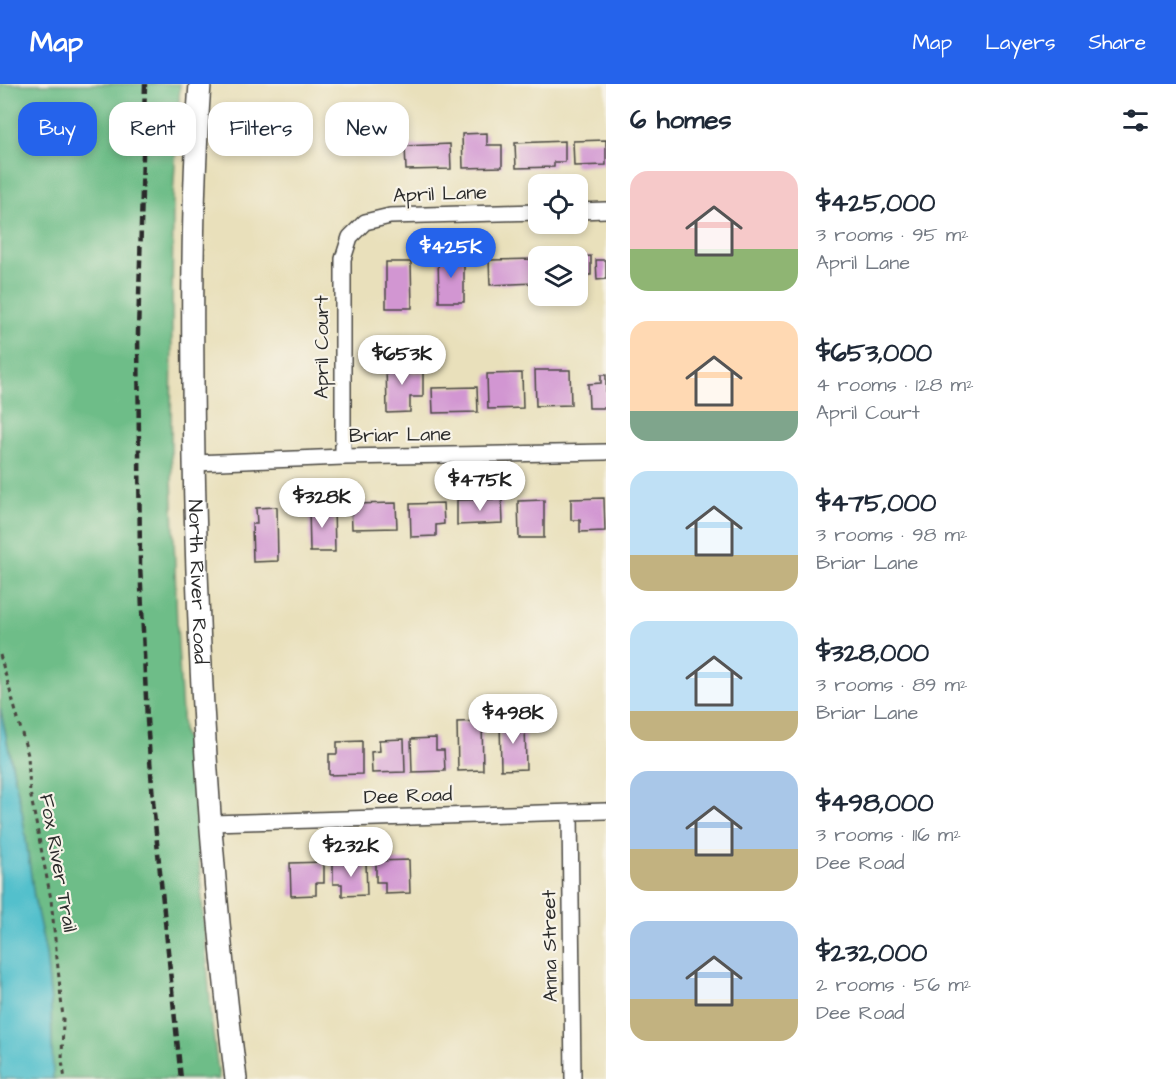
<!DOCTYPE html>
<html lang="en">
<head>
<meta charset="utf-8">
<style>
  :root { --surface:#fff; --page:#f6f6f7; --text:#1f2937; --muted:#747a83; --accent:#2563eb }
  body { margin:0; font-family:"Architects Daughter",sans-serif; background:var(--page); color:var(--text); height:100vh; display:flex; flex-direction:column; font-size:22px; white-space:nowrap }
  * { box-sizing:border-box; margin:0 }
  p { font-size:20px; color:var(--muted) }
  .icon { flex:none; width:33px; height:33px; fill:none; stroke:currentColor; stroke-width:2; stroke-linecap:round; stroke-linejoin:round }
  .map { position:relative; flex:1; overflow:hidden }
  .drawer { display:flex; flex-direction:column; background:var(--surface); width:570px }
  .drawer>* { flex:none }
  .top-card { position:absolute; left:18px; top:18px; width:498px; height:54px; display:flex; gap:12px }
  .controls { position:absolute; left:528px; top:90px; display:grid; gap:12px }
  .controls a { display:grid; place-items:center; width:60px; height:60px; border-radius:12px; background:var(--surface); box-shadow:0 3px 9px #0003; font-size:30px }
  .price { position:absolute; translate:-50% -51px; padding:0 14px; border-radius:21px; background:#fff; color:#222; font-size:20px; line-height:39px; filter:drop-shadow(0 2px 3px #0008) }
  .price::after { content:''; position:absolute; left:50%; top:36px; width:18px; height:14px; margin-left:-9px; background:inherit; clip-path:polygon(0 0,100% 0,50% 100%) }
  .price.on { background:var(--accent); color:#fff }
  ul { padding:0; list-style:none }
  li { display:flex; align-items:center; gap:18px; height:150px; padding:0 24px }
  li span { display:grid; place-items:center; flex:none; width:168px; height:120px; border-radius:18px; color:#555 }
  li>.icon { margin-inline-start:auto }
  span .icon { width:72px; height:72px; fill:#fffc; stroke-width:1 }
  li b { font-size:26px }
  h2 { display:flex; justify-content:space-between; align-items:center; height:72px; padding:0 24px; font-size:26px }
  .tag { padding:0 21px; border-radius:18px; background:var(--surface); box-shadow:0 3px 9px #0003; font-size:21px; line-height:54px }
  .tag.on { background:var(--accent); color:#fff }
  header { display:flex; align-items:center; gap:36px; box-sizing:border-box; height:84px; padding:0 30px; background:var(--accent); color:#fff }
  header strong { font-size:28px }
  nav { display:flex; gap:33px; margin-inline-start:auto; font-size:21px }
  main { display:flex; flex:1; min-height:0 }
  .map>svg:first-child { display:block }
</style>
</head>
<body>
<header>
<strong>Map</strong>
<nav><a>Map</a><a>Layers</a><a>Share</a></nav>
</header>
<main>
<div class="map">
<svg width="606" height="995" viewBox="0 0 606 995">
  <rect width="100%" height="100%" fill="#f7f3e8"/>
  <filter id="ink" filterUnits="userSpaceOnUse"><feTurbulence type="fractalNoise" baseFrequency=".0167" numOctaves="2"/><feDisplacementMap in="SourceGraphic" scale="12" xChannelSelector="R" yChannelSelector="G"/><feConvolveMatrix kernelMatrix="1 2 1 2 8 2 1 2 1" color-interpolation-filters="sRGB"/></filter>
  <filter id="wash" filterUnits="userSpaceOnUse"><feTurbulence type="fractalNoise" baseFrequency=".008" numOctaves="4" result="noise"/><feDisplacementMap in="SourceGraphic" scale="24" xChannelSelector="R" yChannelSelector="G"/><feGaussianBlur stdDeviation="1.35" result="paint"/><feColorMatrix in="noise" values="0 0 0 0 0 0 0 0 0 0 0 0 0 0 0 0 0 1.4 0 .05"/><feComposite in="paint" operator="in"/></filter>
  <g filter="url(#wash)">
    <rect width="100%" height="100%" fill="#e9e0bb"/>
    <!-- forest -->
    <polygon fill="#6ebd88" stroke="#4c745a" stroke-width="1.5" points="0,0 180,0 173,113 171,362 177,543 183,648 190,665 212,942 219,995 53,995 52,990 51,920 46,870 34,813 22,728 0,624"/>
    <!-- water -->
    <polygon fill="#53c0cc" stroke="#3f767c" stroke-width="1.5" points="0,624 22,728 34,813 46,870 51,920 53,995 0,995"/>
    <g id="blocks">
      <!-- building -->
      <g fill="#d296d2">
        <polygon points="487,49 487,61 502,61 502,83 463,84 462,50"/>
        <polygon points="606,56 606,81 574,82 573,57"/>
        <polygon points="565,57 565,78 554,78 554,83 516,84 515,59"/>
        <polygon points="450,60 451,85 406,86 405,62"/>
        <polygon points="438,172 464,172 464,218 439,218"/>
        <polygon points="591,172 591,191 580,191 581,207 578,207 578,173"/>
        <polygon points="535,175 535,199 490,201 489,176"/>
        <polygon points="596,176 606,176 606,195 597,196"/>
        <polygon points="386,178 411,178 412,224 386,224"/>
        <polygon points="407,276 407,289 423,288 423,313 410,313 410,328 387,329 386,277"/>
        <polygon points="535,286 570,286 571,321 536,322"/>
        <polygon points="522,289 523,324 488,325 487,290"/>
        <polygon points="601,291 606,291 606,324 589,324 588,300 601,299"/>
        <polygon points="477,303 478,328 433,329 432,304"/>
        <polygon points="604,414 605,447 580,448 580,436 571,436 571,415"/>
        <polygon points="502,415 503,439 457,441 457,416"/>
        <polygon points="544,416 544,454 519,454 518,417"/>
        <polygon points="396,419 397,444 352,445 351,420"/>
        <polygon points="443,419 444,440 436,441 436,452 411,453 410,420"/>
        <polygon points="309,422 334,422 335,468 310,468"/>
        <polygon points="277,423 278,477 253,478 252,440 257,440 256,424"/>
        <polygon points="525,636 526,685 501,686 500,637"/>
        <polygon points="482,637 483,686 458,687 457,638"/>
        <polygon points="436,654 436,666 444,666 445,687 412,688 411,655"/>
        <polygon points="404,655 405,688 372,689 371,668 380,667 379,656"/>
        <polygon points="362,657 362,690 329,691 329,670 337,670 337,658"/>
        <polygon points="409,776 410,809 385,810 385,798 376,798 376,777"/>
        <polygon points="324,778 324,799 316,799 316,811 291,812 290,779"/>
        <polygon points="333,778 366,778 367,811 342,812 342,800 333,800"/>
      </g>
    </g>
  </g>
  <g filter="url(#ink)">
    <use href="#blocks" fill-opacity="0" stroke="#484641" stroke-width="1.5"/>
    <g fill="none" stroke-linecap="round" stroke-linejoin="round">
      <!-- street casing -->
      <g stroke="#484641" stroke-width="18">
        <g id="street">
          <polyline points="578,127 606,126"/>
          <polyline points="343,373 343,175 350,153 365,138 390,132 538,128"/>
          <polyline points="195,379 343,373 606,368"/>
          <polyline points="570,729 573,995"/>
          <polyline points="211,739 606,727"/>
        </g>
      </g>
      <!-- secondary casing -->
      <g stroke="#484641" stroke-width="24">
        <g id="secondary">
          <path id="s1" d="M200 0C191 125 192 250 194 376 198 582 210 790 236 995"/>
        </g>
      </g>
      <!-- path -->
      <polyline stroke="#484641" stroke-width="3" stroke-dasharray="4.5 4.5" stroke-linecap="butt" points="0,571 28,671 30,708 51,815 63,934 62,977 65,995"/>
      <!-- street -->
      <use href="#street" stroke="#fff" stroke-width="15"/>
      <!-- secondary -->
      <use href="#secondary" stroke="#fff" stroke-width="21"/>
      <!-- rail -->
      <polyline stroke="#2b2b2b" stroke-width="4.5" stroke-dasharray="9 4.5" stroke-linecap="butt" points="145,0 138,249 140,480 147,636 154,729 181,995"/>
    </g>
  </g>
  <g text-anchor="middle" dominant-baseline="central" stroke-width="4.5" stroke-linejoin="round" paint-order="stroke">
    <!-- street labels -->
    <g font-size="20" fill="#2b2b2b" stroke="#f7f3e8">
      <text transform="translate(440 110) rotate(-2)">April Lane</text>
      <text transform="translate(322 263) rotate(-90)">April Court</text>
      <text transform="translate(400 351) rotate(-1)">Briar Lane</text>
      <text stroke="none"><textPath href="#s1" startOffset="498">North River Road</textPath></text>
      <text transform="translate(408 712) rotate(-2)">Dee Road</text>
      <text transform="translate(58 779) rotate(80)">Fox River Trail</text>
      <text transform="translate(550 862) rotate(-91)">Anna Street</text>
    </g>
  </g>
</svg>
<div class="controls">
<a><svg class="icon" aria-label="locate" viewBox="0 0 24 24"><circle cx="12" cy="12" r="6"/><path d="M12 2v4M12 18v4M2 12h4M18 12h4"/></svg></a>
<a><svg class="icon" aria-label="layers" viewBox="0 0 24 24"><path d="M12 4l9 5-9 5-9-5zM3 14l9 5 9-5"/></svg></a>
</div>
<b class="price on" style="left:451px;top:195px">$425K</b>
<b class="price" style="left:402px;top:302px">$653K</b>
<b class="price" style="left:480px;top:428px">$475K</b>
<b class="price" style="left:322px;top:445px">$328K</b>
<b class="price" style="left:513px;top:661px">$498K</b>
<b class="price" style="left:351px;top:794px">$232K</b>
<div class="top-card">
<a class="tag on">Buy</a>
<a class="tag">Rent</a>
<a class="tag">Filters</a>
<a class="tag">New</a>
</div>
</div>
<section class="drawer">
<h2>6 homes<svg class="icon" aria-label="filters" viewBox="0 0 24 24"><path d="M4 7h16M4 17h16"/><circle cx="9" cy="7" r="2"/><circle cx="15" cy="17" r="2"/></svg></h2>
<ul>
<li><span style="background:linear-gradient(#f6c9c9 65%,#8fb573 0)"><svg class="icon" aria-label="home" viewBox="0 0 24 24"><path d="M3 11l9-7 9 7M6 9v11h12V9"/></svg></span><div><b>$425,000</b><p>3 rooms · 95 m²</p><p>April Lane</p></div></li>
<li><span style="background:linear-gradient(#ffd9b3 75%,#7fa58c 0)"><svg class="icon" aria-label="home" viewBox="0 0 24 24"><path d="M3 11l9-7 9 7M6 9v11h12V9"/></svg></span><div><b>$653,000</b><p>4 rooms · 128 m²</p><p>April Court</p></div></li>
<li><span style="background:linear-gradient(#bfe0f5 70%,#c2b280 0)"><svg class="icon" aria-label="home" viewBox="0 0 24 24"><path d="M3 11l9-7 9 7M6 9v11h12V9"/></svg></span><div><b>$475,000</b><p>3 rooms · 98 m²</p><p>Briar Lane</p></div></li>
<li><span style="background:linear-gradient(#bfe0f5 75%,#c2b280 0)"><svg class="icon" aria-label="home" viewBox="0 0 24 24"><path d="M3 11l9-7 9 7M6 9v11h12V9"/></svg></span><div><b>$328,000</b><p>3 rooms · 89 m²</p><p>Briar Lane</p></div></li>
<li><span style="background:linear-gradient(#a9c7e8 65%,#c2b280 0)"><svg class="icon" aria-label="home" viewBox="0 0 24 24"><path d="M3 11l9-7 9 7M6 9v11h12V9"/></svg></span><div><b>$498,000</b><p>3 rooms · 116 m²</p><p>Dee Road</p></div></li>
<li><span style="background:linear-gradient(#a9c7e8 65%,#c2b280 0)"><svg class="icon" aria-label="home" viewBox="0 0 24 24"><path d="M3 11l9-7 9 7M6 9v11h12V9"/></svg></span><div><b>$232,000</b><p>2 rooms · 56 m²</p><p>Dee Road</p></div></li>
</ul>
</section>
</main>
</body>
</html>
